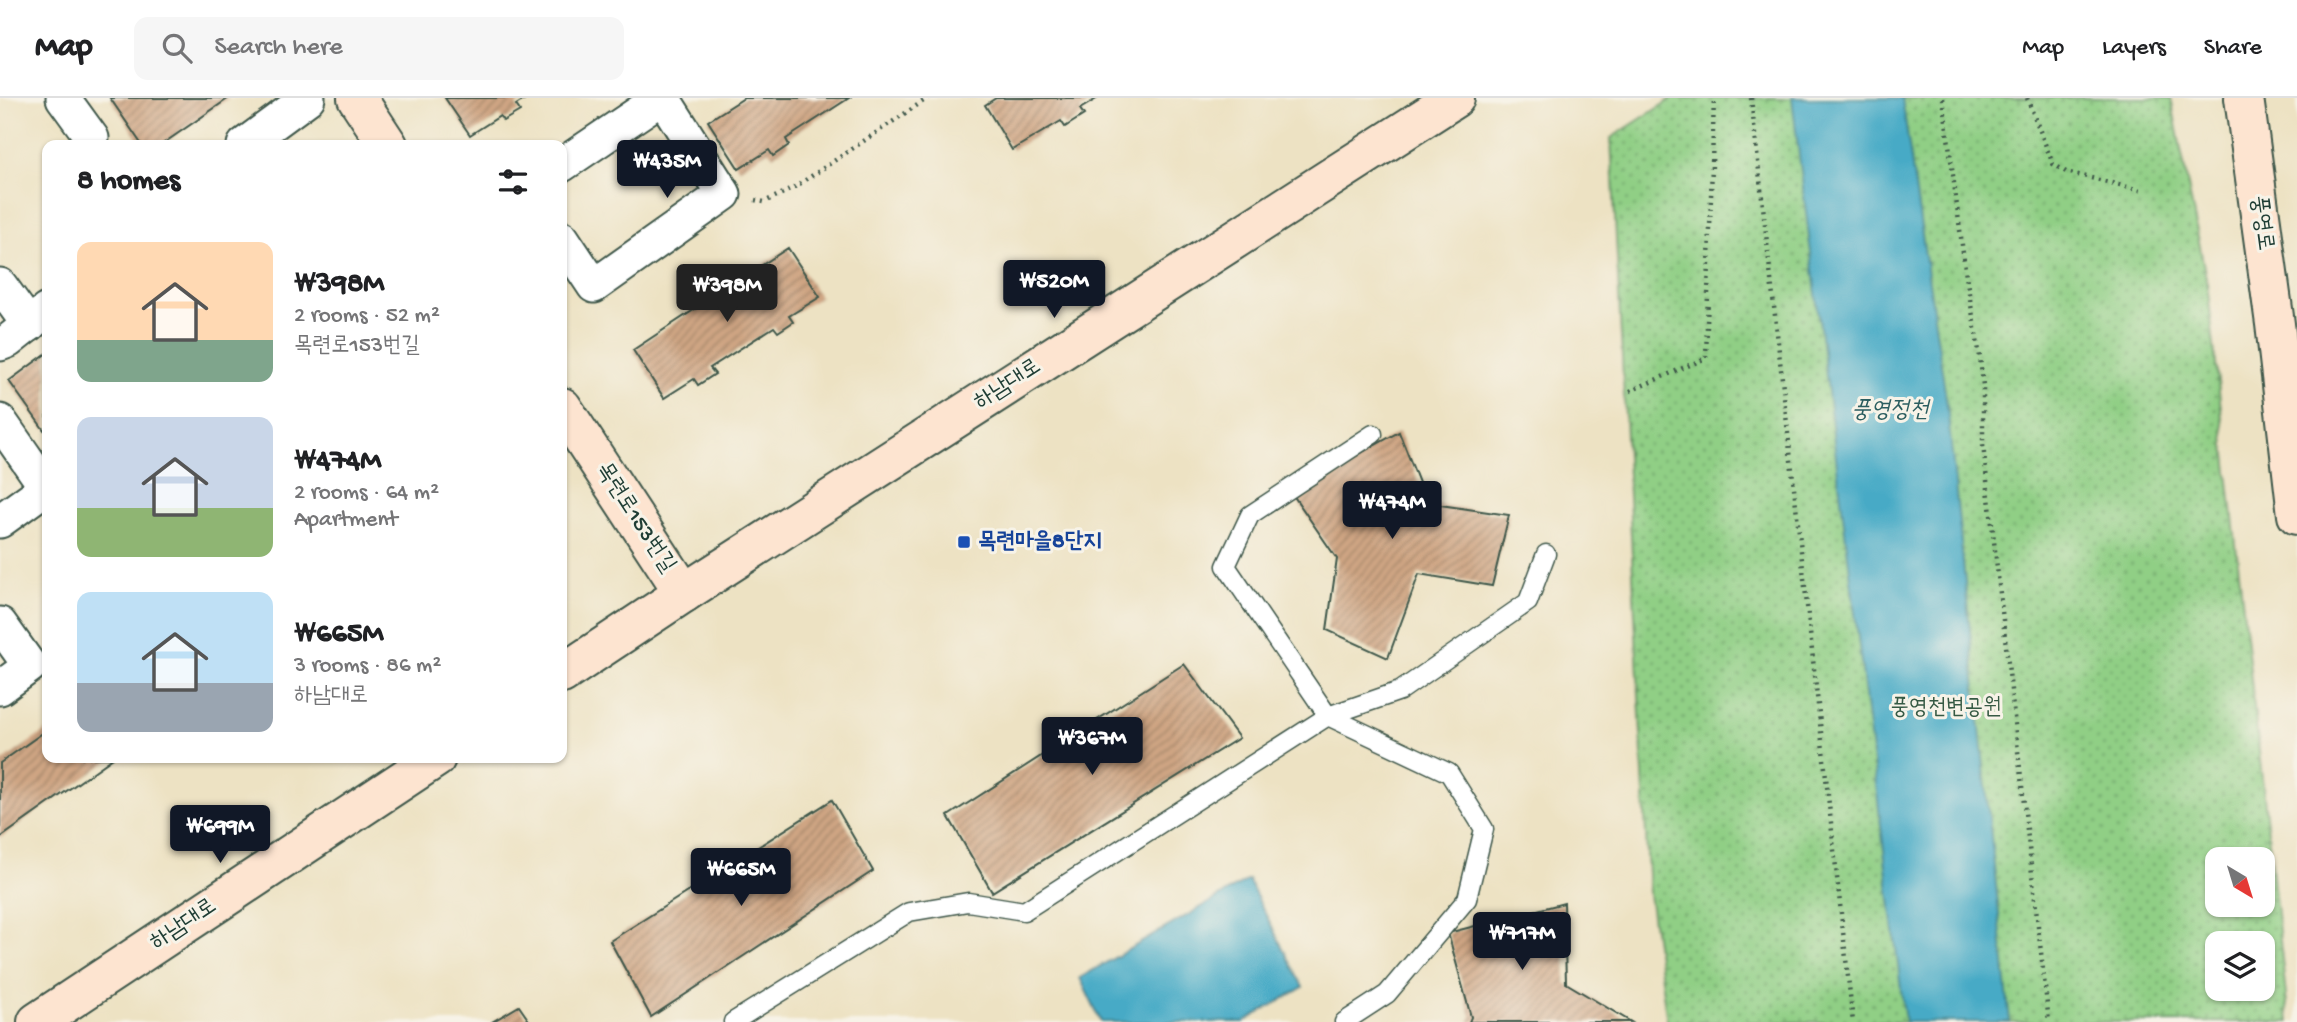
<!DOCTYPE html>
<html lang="en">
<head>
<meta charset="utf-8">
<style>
  :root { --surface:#fff; --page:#f6f6f6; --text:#202124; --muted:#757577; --line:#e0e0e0; --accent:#111827 }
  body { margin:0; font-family:"Gochi Hand","Poor Story",sans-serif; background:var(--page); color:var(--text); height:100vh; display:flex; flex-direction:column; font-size:26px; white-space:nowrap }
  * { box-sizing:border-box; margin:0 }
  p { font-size:23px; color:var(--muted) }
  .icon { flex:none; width:38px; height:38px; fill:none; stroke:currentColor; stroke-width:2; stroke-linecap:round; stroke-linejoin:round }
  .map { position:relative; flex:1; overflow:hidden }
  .side { position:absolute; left:42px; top:42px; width:525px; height:623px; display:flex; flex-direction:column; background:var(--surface); border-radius:14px; box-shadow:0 2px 5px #0004 }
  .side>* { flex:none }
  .needle { width:46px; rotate:142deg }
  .tools { position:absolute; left:2205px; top:749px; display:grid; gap:14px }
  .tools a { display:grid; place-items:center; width:70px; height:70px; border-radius:14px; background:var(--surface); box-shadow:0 2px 5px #0004; font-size:35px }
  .price { position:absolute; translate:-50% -60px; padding:0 16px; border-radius:7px; background:var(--accent); color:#fff; font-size:23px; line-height:46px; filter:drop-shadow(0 2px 4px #0008) }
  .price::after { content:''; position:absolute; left:50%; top:42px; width:21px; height:16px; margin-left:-10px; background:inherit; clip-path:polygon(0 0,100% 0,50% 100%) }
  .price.current { background:#222; color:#fff }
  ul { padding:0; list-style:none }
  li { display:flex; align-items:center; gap:21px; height:175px; padding:0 35px }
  li span { display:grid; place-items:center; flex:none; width:196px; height:140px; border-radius:14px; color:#555 }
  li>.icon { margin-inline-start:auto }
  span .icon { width:84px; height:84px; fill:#fffc; stroke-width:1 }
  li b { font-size:30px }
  h2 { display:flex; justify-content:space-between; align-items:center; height:84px; padding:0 35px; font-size:30px }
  header { display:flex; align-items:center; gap:42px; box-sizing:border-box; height:98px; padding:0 35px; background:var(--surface); border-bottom:2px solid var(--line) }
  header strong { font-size:33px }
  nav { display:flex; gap:38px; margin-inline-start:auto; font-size:24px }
  .search { width:490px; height:63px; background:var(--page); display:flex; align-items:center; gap:18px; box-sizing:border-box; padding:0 24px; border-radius:14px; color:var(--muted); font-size:26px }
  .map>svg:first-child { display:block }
</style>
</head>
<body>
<header>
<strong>Map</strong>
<div class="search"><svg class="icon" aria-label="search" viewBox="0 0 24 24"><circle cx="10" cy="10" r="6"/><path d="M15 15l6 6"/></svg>Search here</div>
<nav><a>Map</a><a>Layers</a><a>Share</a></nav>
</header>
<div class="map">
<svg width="2297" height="924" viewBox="0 0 2297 924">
  <defs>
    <pattern id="park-dots" width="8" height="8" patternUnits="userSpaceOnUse" patternTransform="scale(1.75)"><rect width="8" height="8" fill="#90cf85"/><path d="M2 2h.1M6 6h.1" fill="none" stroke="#75a96e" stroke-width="1.8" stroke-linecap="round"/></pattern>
    <pattern id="building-hatch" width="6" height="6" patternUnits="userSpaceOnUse" patternTransform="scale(1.75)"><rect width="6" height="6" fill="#cfa583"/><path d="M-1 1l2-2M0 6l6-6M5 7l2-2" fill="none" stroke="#a7886c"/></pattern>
  </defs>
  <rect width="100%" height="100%" fill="#f7f3e8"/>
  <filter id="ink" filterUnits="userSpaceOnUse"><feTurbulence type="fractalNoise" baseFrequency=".0143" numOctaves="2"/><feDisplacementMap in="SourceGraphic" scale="14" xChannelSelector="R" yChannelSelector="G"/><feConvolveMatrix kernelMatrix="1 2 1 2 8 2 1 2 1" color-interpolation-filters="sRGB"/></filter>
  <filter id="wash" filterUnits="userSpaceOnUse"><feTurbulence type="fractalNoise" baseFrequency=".00686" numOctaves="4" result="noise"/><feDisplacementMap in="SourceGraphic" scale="28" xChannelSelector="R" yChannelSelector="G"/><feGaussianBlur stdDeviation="1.57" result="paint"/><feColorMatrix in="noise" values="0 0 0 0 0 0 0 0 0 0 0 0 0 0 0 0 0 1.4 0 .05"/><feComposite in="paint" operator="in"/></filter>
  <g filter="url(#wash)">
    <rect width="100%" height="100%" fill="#ede2c3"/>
    <!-- park -->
    <path fill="url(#park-dots)" stroke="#58865c" stroke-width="2" fill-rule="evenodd" d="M1673 0H2171L2207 185 2289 924H1667L1649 796 1611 40ZM2217 761H2263V807H2217ZM2217 845H2263V891H2217Z"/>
    <!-- water -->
    <g fill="#47aac6" stroke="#33747d" stroke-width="2">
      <polygon points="1792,0 1902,0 1947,307 2010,924 1905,924"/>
      <polygon points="1248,782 1303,889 1244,924 1101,924 1080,880"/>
    </g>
    <g id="blocks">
      <!-- building -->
      <g fill="url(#building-hatch)">
        <polygon points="110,0 229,0 161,47 142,47"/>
        <polygon points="445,0 527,0 516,7 520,13 503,23 500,18 470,37"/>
        <polygon points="744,0 849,0 786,41 789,47 773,58 769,52 739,71 708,23"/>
        <polygon points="996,0 1098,0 1080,11 1084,17 1065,29 1061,23 1012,52 985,7"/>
        <polygon points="788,150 820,199 789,218 793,224 778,234 774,229 710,270 715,276 698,287 694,281 664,300 633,252"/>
        <polygon points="47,255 47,329 44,332 9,283"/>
        <polygon points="1399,334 1427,405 1509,417 1492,488 1419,476 1388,560 1327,532 1337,461 1291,394"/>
        <polygon points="1184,566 1239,640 992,794 948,718"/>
        <polygon points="47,632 47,660 113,660 0,740 0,665"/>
        <polygon points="832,702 873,773 651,919 610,843"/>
        <polygon points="1564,805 1566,885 1631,924 1469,924 1471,919 1448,835"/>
        <polygon points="519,908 530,924 492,924"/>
      </g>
    </g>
  </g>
  <g filter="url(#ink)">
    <use href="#blocks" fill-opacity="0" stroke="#3e5649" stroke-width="2"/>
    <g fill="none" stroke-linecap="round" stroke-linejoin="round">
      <!-- lane casing -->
      <g stroke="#3e5649" stroke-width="21">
        <g id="lane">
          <polyline points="1328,618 1449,675 1484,731 1467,801 1387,896 1344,924"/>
          <polyline points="1328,618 1400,593 1528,504 1546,456"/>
          <polyline points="733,924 909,814 968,804 1024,813 1328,618 1226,468 1250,417 1373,336"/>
        </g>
      </g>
      <!-- street casing -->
      <g stroke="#3e5649" stroke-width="37">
        <g id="street">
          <polyline points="63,0 92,40"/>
          <polyline points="244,47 308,0"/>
          <polyline points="562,67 661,0"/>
          <polyline points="562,140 594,188 724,96 663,0"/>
          <polyline points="0,187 29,227"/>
          <polyline points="0,246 8,243 47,212"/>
          <polyline points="0,323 46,389"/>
          <polyline points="0,423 47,389"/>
          <polyline points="0,526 30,568 0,590"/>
        </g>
      </g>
      <!-- secondary casing -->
      <g stroke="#3e5649" stroke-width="42">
        <g id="secondary">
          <polyline points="357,0 388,47"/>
          <polyline points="2244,0 2275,226 2297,417"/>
          <polyline points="562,309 684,495"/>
          <polyline points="562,576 684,495 1455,0"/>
          <polyline points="37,924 436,660"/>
        </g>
      </g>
      <!-- path -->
      <g stroke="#3e5649" stroke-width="4.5" stroke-dasharray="2 5" stroke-linecap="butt">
        <polyline points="1751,0 1853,924"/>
        <polyline points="1943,0 1966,178 1980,259 1983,288 1983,347 2049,924"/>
        <polyline points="2027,0 2053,66 2066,74 2145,93"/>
        <polyline points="755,102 764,104 792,91 928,0"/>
        <polyline points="1630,293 1706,260 1714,0"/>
      </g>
      <!-- lane -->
      <use href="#lane" stroke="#fff" stroke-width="18"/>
      <!-- street -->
      <use href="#street" stroke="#fff" stroke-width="33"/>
      <!-- secondary -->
      <use href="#secondary" stroke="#fde4d0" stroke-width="38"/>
    </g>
  </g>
  <!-- markers -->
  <rect fill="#1a4fb4" stroke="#f7f3e8" stroke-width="2.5" x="957" y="437" width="14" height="14" rx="3.5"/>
  <g text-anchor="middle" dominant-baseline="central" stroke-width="6" stroke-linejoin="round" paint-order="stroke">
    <!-- street labels -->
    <g font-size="23" fill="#1f3d34" stroke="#f7f3e8">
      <text transform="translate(2261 125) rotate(82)">풍영로</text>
      <text transform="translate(1008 287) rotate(-33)">하남대로</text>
      <text transform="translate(635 420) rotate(57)">목련로153번길</text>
      <text transform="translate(184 827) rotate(-34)">하남대로</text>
    </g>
    <!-- transit labels -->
    <g font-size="23" font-weight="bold" fill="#164399" stroke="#f7f3e8" text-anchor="start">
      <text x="978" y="444">목련마을8단지</text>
    </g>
    <!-- park labels -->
    <g font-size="23" fill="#365a44" stroke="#f7f3e8">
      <text x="1946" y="610">풍영천변공원</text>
    </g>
    <!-- water labels -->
    <g font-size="24" font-style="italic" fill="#2b5e60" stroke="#f7f3e8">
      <text x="1890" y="313">풍영정천</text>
    </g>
  </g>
</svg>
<div class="tools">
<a><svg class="needle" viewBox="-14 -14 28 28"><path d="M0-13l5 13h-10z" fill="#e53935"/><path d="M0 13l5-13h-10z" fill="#757577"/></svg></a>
<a><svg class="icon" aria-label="layers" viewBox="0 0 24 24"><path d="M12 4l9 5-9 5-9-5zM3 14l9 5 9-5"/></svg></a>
</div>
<b class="price" style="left:667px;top:102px">₩435M</b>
<b class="price" style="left:1054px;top:222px">₩520M</b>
<b class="price current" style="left:727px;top:226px">₩398M</b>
<b class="price" style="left:1392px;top:443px">₩474M</b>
<b class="price" style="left:1092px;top:679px">₩367M</b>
<b class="price" style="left:220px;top:767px">₩699M</b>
<b class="price" style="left:741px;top:810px">₩665M</b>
<b class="price" style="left:1522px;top:874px">₩717M</b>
<section class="side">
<h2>8 homes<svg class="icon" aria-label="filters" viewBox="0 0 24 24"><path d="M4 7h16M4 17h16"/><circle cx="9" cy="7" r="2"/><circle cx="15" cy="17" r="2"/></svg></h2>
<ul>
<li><span style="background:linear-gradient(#ffd9b3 70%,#7fa58c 0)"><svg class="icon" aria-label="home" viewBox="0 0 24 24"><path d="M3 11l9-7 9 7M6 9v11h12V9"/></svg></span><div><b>₩398M</b><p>2 rooms · 52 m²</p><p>목련로153번길</p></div></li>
<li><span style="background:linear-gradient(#c9d6e8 65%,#8fb573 0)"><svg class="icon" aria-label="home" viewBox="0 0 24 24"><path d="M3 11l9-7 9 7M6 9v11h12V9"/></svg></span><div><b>₩474M</b><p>2 rooms · 64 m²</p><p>Apartment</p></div></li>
<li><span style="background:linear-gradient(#bfe0f5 65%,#9aa5b1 0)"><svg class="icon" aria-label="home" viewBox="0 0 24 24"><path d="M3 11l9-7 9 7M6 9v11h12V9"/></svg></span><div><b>₩665M</b><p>3 rooms · 86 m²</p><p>하남대로</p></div></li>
</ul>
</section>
</div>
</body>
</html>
